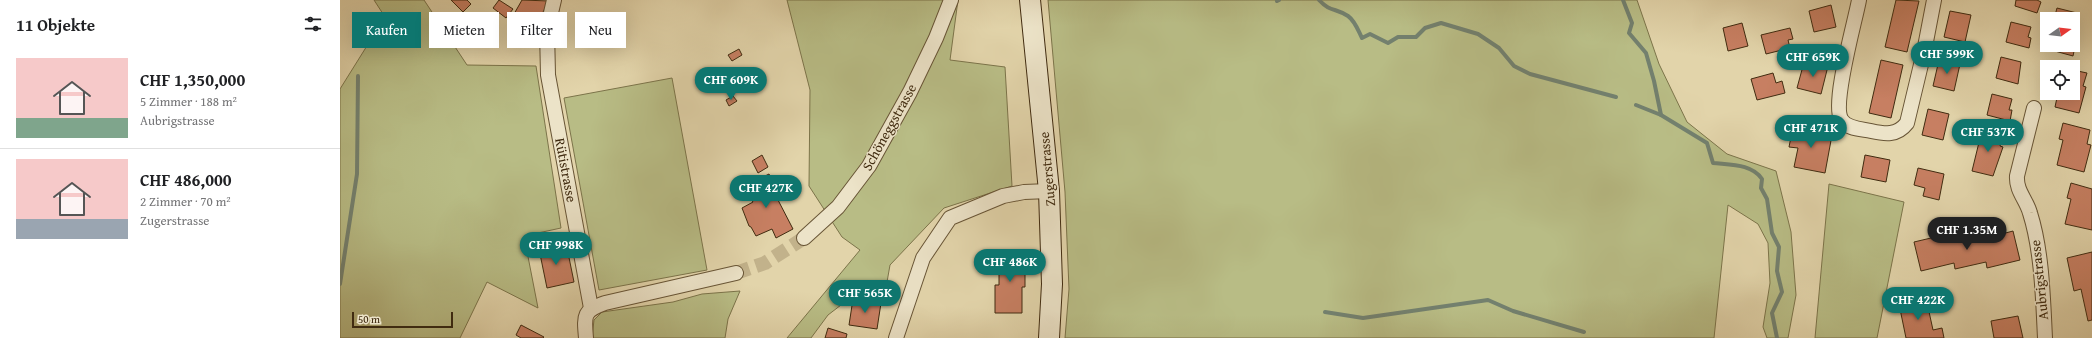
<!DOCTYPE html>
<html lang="de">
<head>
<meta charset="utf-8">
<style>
  :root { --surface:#fff; --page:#f6f6f6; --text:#202124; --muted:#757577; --line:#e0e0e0; --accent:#0f766e }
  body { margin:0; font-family:"Gentium Book Plus",serif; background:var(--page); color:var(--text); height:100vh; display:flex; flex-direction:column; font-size:15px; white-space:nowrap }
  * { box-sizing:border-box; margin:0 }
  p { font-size:13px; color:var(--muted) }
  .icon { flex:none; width:22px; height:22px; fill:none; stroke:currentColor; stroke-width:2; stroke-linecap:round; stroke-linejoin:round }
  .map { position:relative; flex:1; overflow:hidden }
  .sheet { display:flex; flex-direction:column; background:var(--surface); width:340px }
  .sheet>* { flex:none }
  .hud { position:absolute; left:12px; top:12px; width:380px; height:36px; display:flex; gap:8px }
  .needle { width:26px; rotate:76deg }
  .buttons { position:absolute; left:1700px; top:12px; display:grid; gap:8px }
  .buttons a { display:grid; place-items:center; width:40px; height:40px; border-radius:0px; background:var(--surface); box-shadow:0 4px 16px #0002; font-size:20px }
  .scale { position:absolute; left:12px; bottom:10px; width:101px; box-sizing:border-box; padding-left:4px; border:2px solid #402b10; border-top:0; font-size:11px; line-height:14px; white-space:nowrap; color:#402b10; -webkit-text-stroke:3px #ece3c8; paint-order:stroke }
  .price { position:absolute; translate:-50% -34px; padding:0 9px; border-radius:14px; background:var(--accent); color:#fff; font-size:13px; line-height:26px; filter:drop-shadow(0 1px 2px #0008) }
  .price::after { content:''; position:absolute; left:50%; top:24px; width:12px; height:9px; margin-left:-6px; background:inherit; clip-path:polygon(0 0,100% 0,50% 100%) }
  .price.selected { background:#222; color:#fff }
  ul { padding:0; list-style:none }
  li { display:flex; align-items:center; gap:12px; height:100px; padding:0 16px }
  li+li { border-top:1px solid var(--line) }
  li span { display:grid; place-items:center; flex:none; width:112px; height:80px; border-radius:0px; color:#555 }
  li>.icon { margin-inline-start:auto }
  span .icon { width:48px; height:48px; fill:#fffc; stroke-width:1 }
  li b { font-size:17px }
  h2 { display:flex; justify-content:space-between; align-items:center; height:48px; padding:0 16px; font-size:17px }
  .chip { padding:0 14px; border-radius:0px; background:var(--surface); box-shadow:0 4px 16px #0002; font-size:14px; line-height:36px }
  .chip.selected { background:var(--accent); color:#fff }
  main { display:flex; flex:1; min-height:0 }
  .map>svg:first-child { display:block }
</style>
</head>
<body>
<main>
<section class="sheet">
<h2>11 Objekte<svg class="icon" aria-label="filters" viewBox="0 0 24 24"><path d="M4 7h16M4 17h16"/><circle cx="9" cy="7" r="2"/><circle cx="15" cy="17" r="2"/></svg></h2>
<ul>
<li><span style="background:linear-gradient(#f6c9c9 75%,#7fa58c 0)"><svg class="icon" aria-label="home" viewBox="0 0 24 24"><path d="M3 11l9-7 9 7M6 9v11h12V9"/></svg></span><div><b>CHF 1,350,000</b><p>5 Zimmer · 188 m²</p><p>Aubrigstrasse</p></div></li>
<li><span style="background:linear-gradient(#f6c9c9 75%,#9aa5b1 0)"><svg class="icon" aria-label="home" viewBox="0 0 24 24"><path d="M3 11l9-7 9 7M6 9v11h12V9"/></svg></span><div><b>CHF 486,000</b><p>2 Zimmer · 70 m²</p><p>Zugerstrasse</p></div></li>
</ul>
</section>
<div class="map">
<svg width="1752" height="338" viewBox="0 0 1752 338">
  <rect width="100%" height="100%" fill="#e2d4aa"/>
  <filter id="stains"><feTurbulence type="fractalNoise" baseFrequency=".005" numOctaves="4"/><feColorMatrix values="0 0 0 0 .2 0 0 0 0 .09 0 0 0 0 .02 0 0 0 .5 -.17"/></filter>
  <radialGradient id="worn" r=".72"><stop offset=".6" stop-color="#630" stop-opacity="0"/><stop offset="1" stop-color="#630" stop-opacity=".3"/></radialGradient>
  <!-- green -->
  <g fill="#b8bc85" stroke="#7c744a">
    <polygon points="34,0 84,0 127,65 196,66 221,228 184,236 198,308 147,282 120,338 0,338 0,89 45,17"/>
    <polygon points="447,0 618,0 610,60 665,67 672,186 604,208 550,265 547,282 512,291 501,305 488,315 471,338 447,338 520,250 502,237 469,186 470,90"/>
    <polygon points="708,0 1297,0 1319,64 1347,122 1387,154 1436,171 1451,232 1456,295 1448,338 1427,338 1423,327 1430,283 1428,243 1418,224 1388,205 1374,338 725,338 729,289 725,192"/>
    <polygon points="332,78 367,270 259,290 224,98"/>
    <polygon points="1489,184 1564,202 1537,338 1475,338"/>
    <polygon points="400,291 388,319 385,338 252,338 254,320 262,312 333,302 362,294"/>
  </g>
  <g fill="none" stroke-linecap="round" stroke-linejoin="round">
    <!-- stream -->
    <g stroke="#73806e" stroke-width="4">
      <path d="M979 0C990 12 996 8 1008 16 1015 21 1018 30 1022 38L1030 34 1048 43 1058 37H1076L1085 28 1101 23 1138 34 1159 48 1174 66 1190 74 1276 97"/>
      <polyline points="1283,0 1292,23 1289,33 1306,53 1314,81 1321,115"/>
      <polyline points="937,1 939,0"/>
      <path d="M1296 105 1321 115 1367 143 1373 163C1391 165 1412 164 1422 179L1421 188 1427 199 1432 233 1439 247 1437 271 1442 292 1432 313 1437 338"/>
      <polyline points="0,284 17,174 18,76"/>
      <polyline points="985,312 1023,318 1148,300 1173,311 1244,332"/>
    </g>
  </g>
  <!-- building -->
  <g fill="#c77f62" stroke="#402b10">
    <polygon points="111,0 127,0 131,4 123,12"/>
    <polygon points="159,0 173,9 166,18 153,8"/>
    <polygon points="182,0 209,1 196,25 174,14"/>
    <polygon points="1556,0 1579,1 1567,52 1545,47"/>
    <polygon points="1676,0 1697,0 1701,2 1697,13 1675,6"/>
    <polygon points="1491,5 1496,27 1474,32 1469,11"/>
    <polygon points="1717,8 1737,13 1734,27 1739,28 1733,56 1711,50 1712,45 1733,45 1733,19 1714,19"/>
    <polygon points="1610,11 1631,15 1625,42 1604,37"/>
    <polygon points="1671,22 1691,27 1688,37 1691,38 1689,48 1666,42"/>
    <polygon points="1402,23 1408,46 1388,51 1383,28"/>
    <polygon points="1450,28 1453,39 1448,40 1450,48 1426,54 1421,35"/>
    <polygon points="399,49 402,55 392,61 388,55"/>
    <polygon points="1661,57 1681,62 1678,84 1656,78"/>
    <polygon points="1541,60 1563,65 1551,118 1529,113"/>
    <polygon points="1599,60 1620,64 1614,91 1593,86"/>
    <polygon points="1474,62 1488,66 1481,94 1457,88 1463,66 1472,68"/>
    <polygon points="1733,70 1747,73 1743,86 1746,87 1739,113 1715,107 1718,93 1733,93"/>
    <polygon points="1433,73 1436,83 1442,81 1445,93 1417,100 1411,79"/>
    <polygon points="1652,94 1672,99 1669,110 1672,110 1670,121 1647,115"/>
    <polygon points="393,96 397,101 389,106 386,100"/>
    <polygon points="1588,109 1609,114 1603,140 1582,135"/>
    <polygon points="1723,123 1750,130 1747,144 1751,145 1744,172 1717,165 1723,140 1719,139"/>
    <polygon points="1453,127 1492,135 1485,173 1454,167 1458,148 1449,147"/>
    <polygon points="1642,130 1663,135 1660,146 1663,147 1653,176 1632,171"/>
    <polygon points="422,155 428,167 418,173 412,161"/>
    <polygon points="1525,155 1550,160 1546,182 1521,177"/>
    <polygon points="1578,168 1604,174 1599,200 1583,196 1585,188 1574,185"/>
    <polygon points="429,174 441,198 438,200 453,229 436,238 432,229 416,236 411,227 409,226 402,208 413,202 406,191 419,184 417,180"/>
    <polygon points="1731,183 1752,189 1752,230 1725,224 1731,199 1727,198"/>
    <polygon points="1673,231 1680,260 1647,268 1646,262 1615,269 1614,263 1581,271 1574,242 1608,234 1609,240 1641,232 1643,239"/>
    <polygon points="226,243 234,282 207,288 199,249"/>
    <polygon points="1752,252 1752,320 1748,321 1741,289 1734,291 1727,258"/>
    <polygon points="659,253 685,253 685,287 682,287 682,313 655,313 655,285 659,285"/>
    <polygon points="1586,298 1593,330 1602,328 1604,338 1566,338 1559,304"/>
    <polygon points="513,299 541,303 537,329 509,325"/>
    <polygon points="1678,316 1683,338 1654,338 1651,321"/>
    <polygon points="181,325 204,337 203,338 181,338 176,335"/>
    <polygon points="488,328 507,334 506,338 485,338"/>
  </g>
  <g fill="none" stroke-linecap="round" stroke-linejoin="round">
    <!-- street-tunnel -->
    <polyline stroke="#c2b28b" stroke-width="14" stroke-dasharray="14 7" stroke-linecap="butt" points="396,273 425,263 464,238"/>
    <!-- street casing -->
    <g stroke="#685536" stroke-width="16">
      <g id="street">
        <polyline points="214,0 207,30 208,75 251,308"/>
        <path d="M1519 0C1515 22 1492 102 1501 119 1506 129 1522 129 1531 131 1545 134 1557 136 1567 123L1584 52 1594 0"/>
        <path d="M1694 108 1677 176C1676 191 1686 199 1690 213 1702 251 1703 298 1705 338"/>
        <polyline points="464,238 498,207 529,166 570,92 596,38 611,0"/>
        <path d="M246 338C244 315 243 311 265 303L396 273"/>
        <polyline points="556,338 583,258 610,218 663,196 684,192 709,191"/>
      </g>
    </g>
    <!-- secondary casing -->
    <g stroke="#402b10" stroke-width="22">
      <polyline id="secondary" points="690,0 709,191 712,284 709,338"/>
    </g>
    <!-- street -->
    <use href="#street" stroke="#ece3c8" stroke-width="14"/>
    <!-- secondary -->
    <use href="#secondary" stroke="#ece3c8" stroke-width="20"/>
  </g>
  <g text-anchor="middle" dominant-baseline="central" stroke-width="3" stroke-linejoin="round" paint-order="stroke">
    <!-- street labels -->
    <g font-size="14" fill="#402b10" stroke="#ece3c8">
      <text transform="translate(549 127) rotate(-61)">Schöneggstrasse</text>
      <text transform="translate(707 169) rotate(-95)">Zugerstrasse</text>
      <text transform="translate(226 170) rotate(79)">Rütistrasse</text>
      <text transform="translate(1699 280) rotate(-96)">Aubrigstrasse</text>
    </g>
  </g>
  <rect width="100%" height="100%" filter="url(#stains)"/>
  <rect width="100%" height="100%" fill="url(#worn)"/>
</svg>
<div class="buttons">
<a><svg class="needle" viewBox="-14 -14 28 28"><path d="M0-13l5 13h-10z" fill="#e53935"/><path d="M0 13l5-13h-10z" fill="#757577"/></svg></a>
<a><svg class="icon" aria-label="locate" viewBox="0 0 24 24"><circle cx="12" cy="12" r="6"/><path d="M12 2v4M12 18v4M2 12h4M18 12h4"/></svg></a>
</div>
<div class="scale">50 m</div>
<b class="price" style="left:1607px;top:75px">CHF 599K</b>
<b class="price" style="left:1473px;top:78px">CHF 659K</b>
<b class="price" style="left:391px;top:101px">CHF 609K</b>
<b class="price" style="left:1471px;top:149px">CHF 471K</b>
<b class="price" style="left:1648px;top:153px">CHF 537K</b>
<b class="price" style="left:426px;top:209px">CHF 427K</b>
<b class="price selected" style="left:1627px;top:251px">CHF 1.35M</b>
<b class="price" style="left:216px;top:266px">CHF 998K</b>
<b class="price" style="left:670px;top:283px">CHF 486K</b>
<b class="price" style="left:525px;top:314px">CHF 565K</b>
<b class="price" style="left:1578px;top:321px">CHF 422K</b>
<div class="hud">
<a class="chip selected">Kaufen</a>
<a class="chip">Mieten</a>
<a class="chip">Filter</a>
<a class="chip">Neu</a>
</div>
</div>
</main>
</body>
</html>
